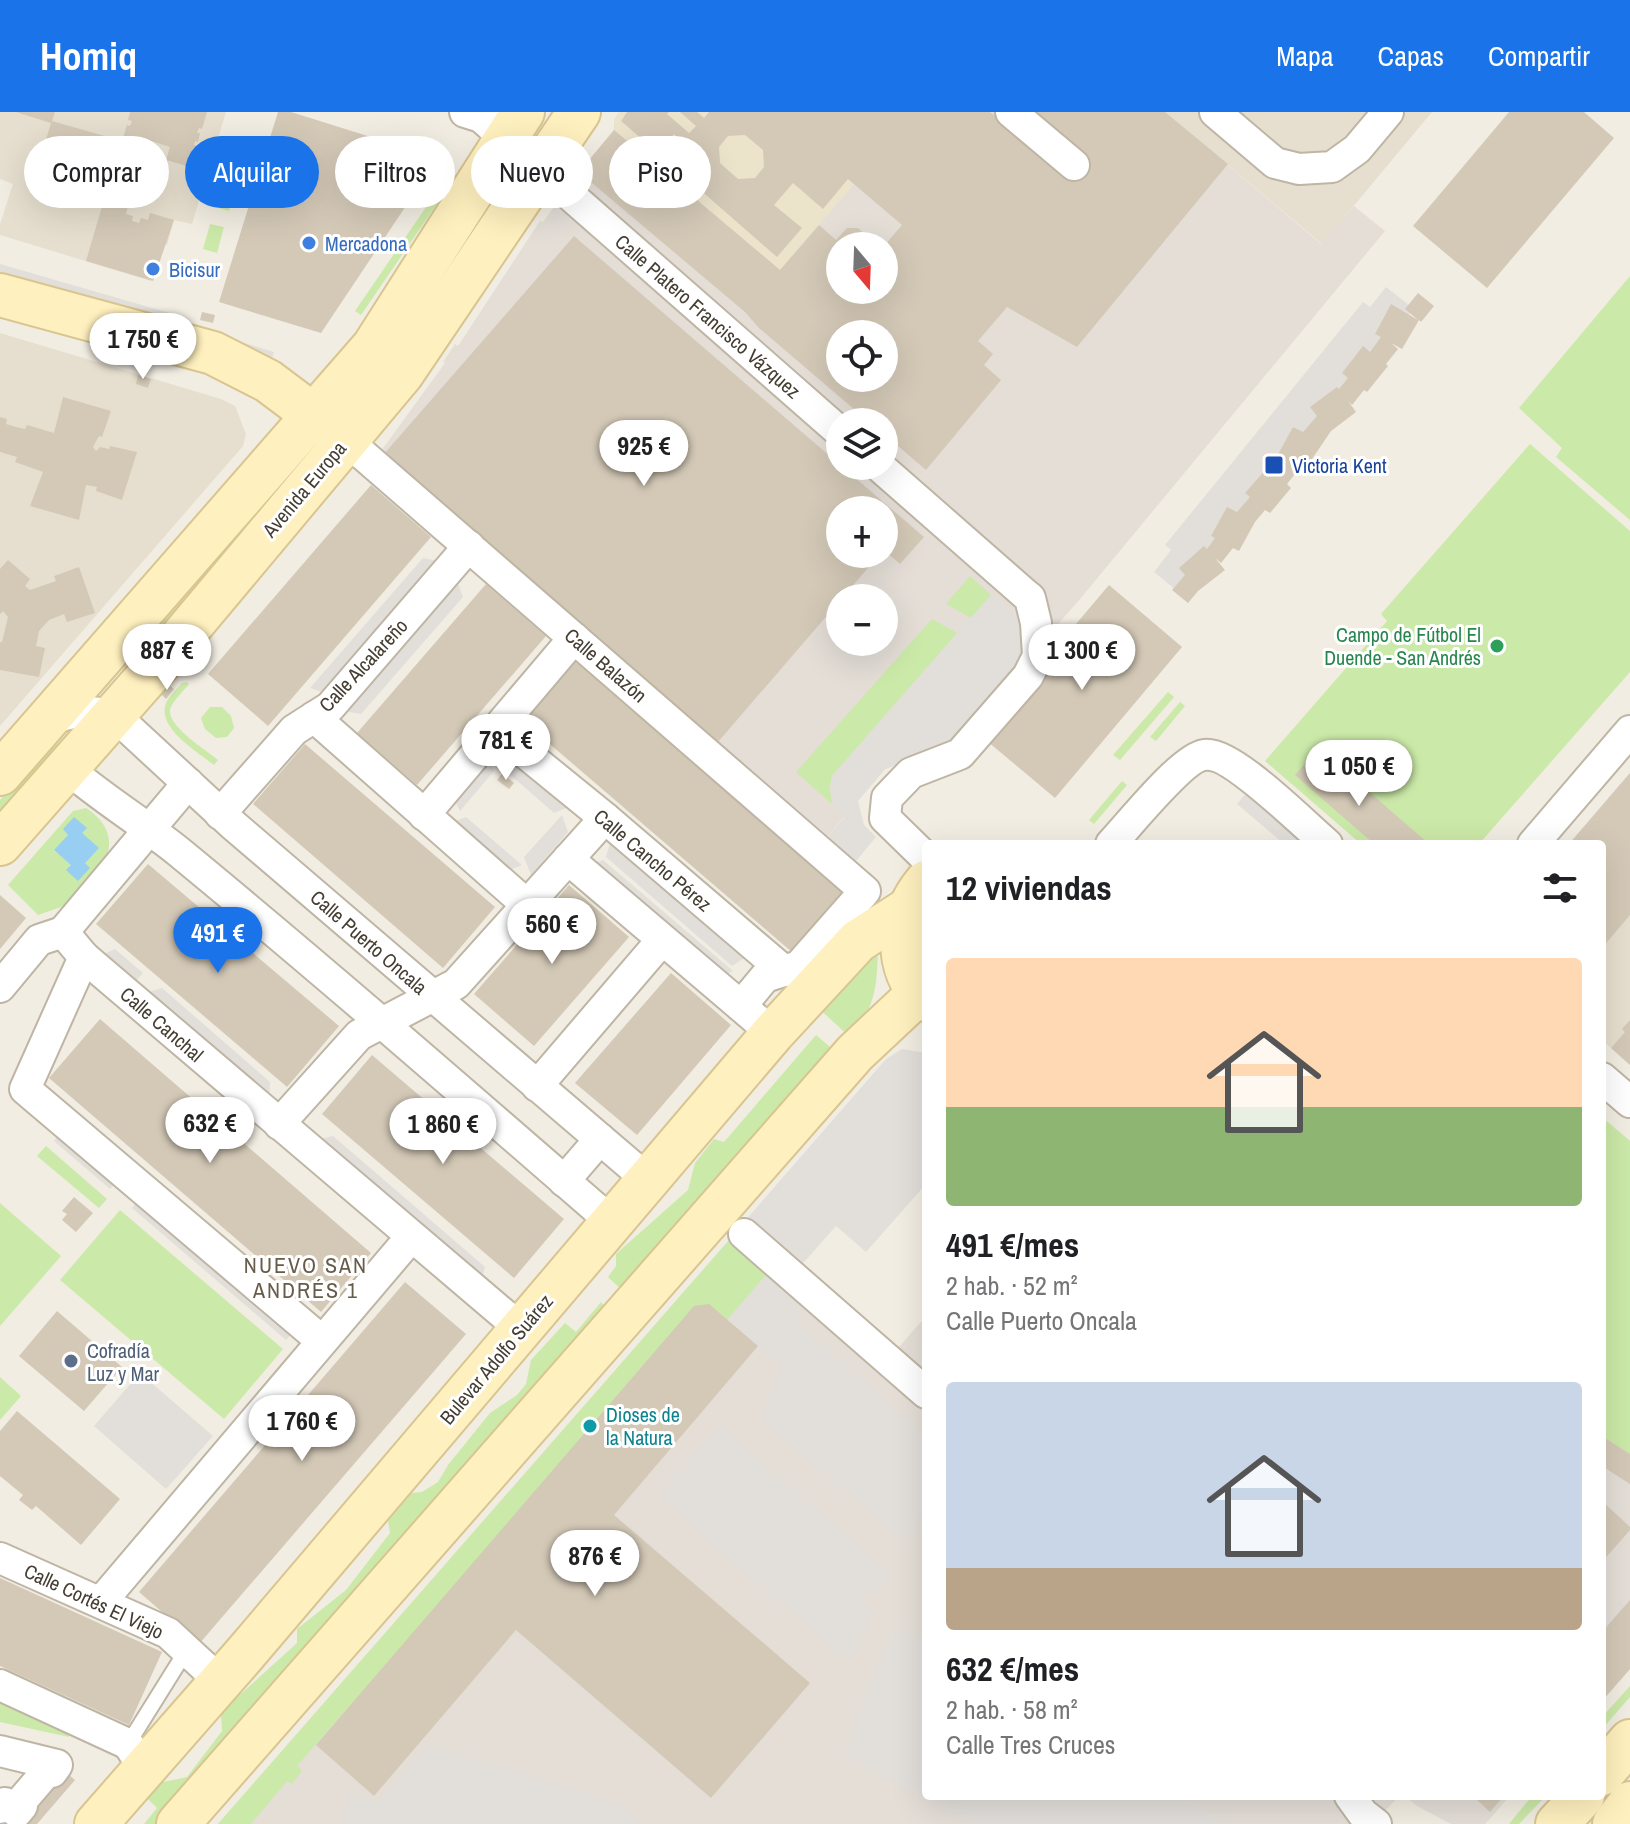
<!DOCTYPE html>
<html lang="es">
<head>
<meta charset="utf-8">
<style>
  :root { --surface:#fff; --page:#f6f6f6; --text:#202124; --muted:#757577; --accent:#1a73e8 }
  body { margin:0; font-family:"Archivo Narrow",sans-serif; background:var(--page); color:var(--text); height:100vh; display:flex; flex-direction:column; font-size:30px; white-space:nowrap }
  * { box-sizing:border-box; margin:0 }
  p { font-size:26px; color:var(--muted) }
  .icon { flex:none; width:44px; height:44px; fill:none; stroke:currentColor; stroke-width:2; stroke-linecap:round; stroke-linejoin:round }
  .map { position:relative; flex:1; overflow:hidden }
  .drawer { position:absolute; left:922px; top:728px; width:684px; height:960px; display:flex; flex-direction:column; background:var(--surface); border-radius:8px; box-shadow:0 8px 32px #0002 }
  .drawer>* { flex:none }
  .guide { position:absolute; left:24px; top:24px; width:760px; height:72px; display:flex; gap:16px }
  .needle { width:52px; rotate:161deg }
  .buttons { position:absolute; left:826px; top:120px; display:grid; gap:16px }
  .buttons a { display:grid; place-items:center; width:72px; height:72px; border-radius:50%; background:var(--surface); box-shadow:0 8px 32px #0002; font-size:40px }
  .price { position:absolute; translate:-50% -68px; padding:0 18px; border-radius:28px; background:#fff; color:#222; font-size:26px; line-height:52px; filter:drop-shadow(0 2px 4px #0008) }
  .price::after { content:''; position:absolute; left:50%; top:48px; width:24px; height:18px; margin-left:-12px; background:inherit; clip-path:polygon(0 0,100% 0,50% 100%) }
  .price.active { background:var(--accent); color:#fff }
  ul { padding:0; list-style:none }
  li { display:grid; align-content:center; gap:16px; height:424px; padding:0 24px }
  li span { display:grid; place-items:center; height:248px; border-radius:8px; color:#555 }
  li>.icon { margin-inline-start:auto }
  span .icon { width:144px; height:144px; fill:#fffc; stroke-width:1 }
  li b { font-size:34px }
  h2 { display:flex; justify-content:space-between; align-items:center; height:96px; padding:0 24px; font-size:34px }
  .pill { padding:0 28px; border-radius:36px; background:var(--surface); box-shadow:0 8px 32px #0002; font-size:28px; line-height:72px }
  .pill.active { background:var(--accent); color:#fff }
  header { display:flex; align-items:center; gap:48px; box-sizing:border-box; height:112px; padding:0 40px; background:var(--accent); color:#fff }
  header strong { font-size:38px }
  nav { display:flex; gap:44px; margin-inline-start:auto; font-size:28px }
  .map>svg:first-child { display:block }
</style>
</head>
<body>
<header>
<strong>Homiq</strong>
<nav><a>Mapa</a><a>Capas</a><a>Compartir</a></nav>
</header>
<div class="map">
<svg width="1630" height="1712" viewBox="0 0 1630 1712">
  <rect width="100%" height="100%" fill="#f2ede2"/>
  <!-- residential -->
  <g fill="#e6dfcf">
    <polygon points="0,0 226,0 192,112 174,108 167,133 165,132 151,169 0,123 0,112 13,72 0,67"/>
    <polygon points="1165,0 1432,0 1322,132"/>
    <polygon points="0,221 221,287 235,294 246,322 243,334 0,614"/>
    <polygon points="1630,661 1630,953 1602,928 1602,732 1569,732"/>
  </g>
  <!-- industrial -->
  <g fill="#e4ded7" fill-rule="evenodd">
    <path d="M619 0H1165L1321 132 1354 94 1385 119 1080 487 952 633 885 657 828 724 381 339 445 251 443 250 455 232 458 234 540 109 543 110 579 60 614 18V8ZM840 134H884V178H840ZM840 222H884V266H840ZM840 310H884V354H840ZM840 398H884V442H840ZM840 486H884V530H840Z"/>
    <polygon points="730,1127 768,1161 893,1242 926,1204 926,1684 1399,1684 1373,1712 218,1712"/>
    <polygon points="1602,1324 1630,1342 1630,1557 1602,1589"/>
    <polygon points="1405,1684 1510,1684 1485,1712 1451,1712 1417,1694"/>
  </g>
  <!-- education -->
  <polygon fill="#ece3cb" points="619,0 770,0 854,72 780,158 615,18 614,8"/>
  <!-- green -->
  <g fill="#cbe9a8" fill-rule="evenodd">
    <polygon points="235,26 249,31 242,56 227,52"/>
    <polygon points="450,60 456,64 361,203 355,199"/>
    <polygon points="222,72 236,75 229,99 215,95"/>
    <polygon points="210,112 224,115 217,141 203,137"/>
    <polygon points="1630,164 1630,408 1556,345 1562,336 1519,296"/>
    <polygon points="1530,332 1630,419 1630,560 1479,732 1361,732 1265,649 1387,509 1381,502"/>
    <polygon points="196,463 167,517 136,550 126,542"/>
    <polygon points="970,464 991,483 971,506 946,492"/>
    <polygon points="932,507 957,521 832,664 830,676 832,692 796,660"/>
    <path d="M187 570 189 572C184 579 172 589 170 598 168 615 206 638 218 648L214 653C198 640 156 616 166 591 169 584 177 577 182 571Z"/>
    <polygon points="1168,580 1174,585 1120,648 1113,643"/>
    <polygon points="1180,590 1185,594 1156,629 1150,625"/>
    <polygon points="210,595 222,595 231,604 234,616 227,625 216,626 205,617 201,606"/>
    <polygon points="63,628 65,632 0,707 0,688 39,642"/>
    <polygon points="1122,669 1127,673 1094,712 1089,708"/>
    <path d="M86 696C103 707 114 723 107 744L64 794 38 803 8 773 73 699ZM69 722 85 752 54 739Z"/>
    <path d="M878 832C877 875 877 890 851 926L814 892Z"/>
    <polygon points="816,923 836,940 625,1181 608,1165 616,1154 616,1142 688,1078 695,1051 714,1027 724,1030"/>
    <polygon points="1602,1005 1630,1029 1630,1342 1602,1324"/>
    <polygon points="46,1034 107,1087 99,1096 37,1044"/>
    <polygon points="0,1091 61,1144 0,1214"/>
    <polygon points="120,1098 283,1237 224,1307 60,1168"/>
    <polygon points="730,1127 768,1161 727,1208 345,1599 297,1654 302,1659 292,1672 287,1669 251,1712 218,1712"/>
    <polygon points="601,1190 610,1200 161,1712 144,1712 157,1696 147,1686 159,1671 187,1665 222,1619 221,1603 232,1590 297,1531 297,1517 346,1478 390,1421 388,1409 412,1381 422,1380 438,1370 448,1353 490,1301 517,1283 526,1272 531,1248 565,1211 576,1220"/>
    <polygon points="0,1265 21,1284 0,1308"/>
    <polygon points="1630,1574 1630,1585 1602,1617 1602,1605"/>
    <polygon points="0,1591 69,1622 69,1625 0,1610"/>
    <polygon points="1532,1684 1546,1684 1519,1712 1509,1712"/>
  </g>
  <!-- parking -->
  <g fill="#e2dfdb">
    <polygon points="0,152 180,204 184,213 274,240 272,247 0,167"/>
    <polygon points="1386,175 1414,197 1182,483 1154,460 1171,438 1165,433 1363,190 1370,195"/>
    <polygon points="423,446 438,449 325,581 310,576"/>
    <polygon points="457,469 463,485 361,602 344,599"/>
    <polygon points="991,483 1016,503 1024,524 1023,552 952,633 885,657 858,689 864,713 876,725 856,749 828,724 845,705 832,692 830,676 832,664"/>
    <polygon points="488,642 494,659 460,699 452,683"/>
    <polygon points="514,645 571,694 554,701 497,651"/>
    <polygon points="1247,680 1307,732 1284,732 1237,692"/>
    <polygon points="562,703 568,720 531,763 524,745"/>
    <polygon points="466,705 522,753 505,760 448,712"/>
    <polygon points="611,727 747,844 732,854 606,745"/>
    <polygon points="603,748 733,859 718,868 587,755"/>
    <polygon points="115,837 143,861 133,872 99,844"/>
    <polygon points="162,876 270,970 269,988 145,881"/>
    <polygon points="902,937 926,941 926,1072 866,1140 836,1114 798,1157 744,1110 886,947"/>
    <polygon points="62,1019 119,1067 110,1077 54,1029"/>
    <polygon points="333,1024 485,1155 481,1170 316,1028"/>
    <polygon points="141,1086 295,1218 286,1228 132,1096"/>
    <polygon points="768,1161 805,1194 794,1207 926,1326 926,1384 910,1427 897,1423 761,1308 782,1254 727,1208"/>
    <polygon points="140,1261 213,1324 166,1377 94,1314"/>
    <polygon points="721,1314 885,1458 889,1468 857,1489 873,1498 851,1545 839,1541 657,1383"/>
    <polygon points="896,1514 926,1530 926,1684 1186,1684 1220,1712 978,1712 888,1668 844,1643 865,1582"/>
    <polygon points="428,1633 616,1691 642,1712 338,1712 352,1682 378,1690"/>
  </g>
  <!-- water -->
  <polygon fill="#99cef3" points="74,705 87,716 82,721 99,736 85,751 90,756 78,769 66,758 71,753 54,738 68,723 63,717"/>
  <!-- building -->
  <g fill="#d4c9b7" fill-rule="evenodd">
    <polygon points="16,0 55,0 52,9 122,29 127,13 130,14 132,9 128,8 130,0 207,0 202,17 199,16 197,21 200,21 198,30 195,29 194,33 197,34 190,55 166,48 170,35 148,28 145,42 121,34 110,60 105,87 128,94 126,102 133,104 132,109 139,111 141,106 148,108 150,101 174,108 153,169 86,149 103,91 79,83 83,70 62,64 58,77 34,70 48,32 45,31 51,11"/>
    <polygon points="278,0 291,0 438,46 321,221 219,190"/>
    <path d="M627 0H669L667 2 689 21 696 14 680 0H697L704 6 709 0H990L1070 68 1087 47 1031 0H1165L1228 52 1077 235 1007 195 978 229 993 242 984 253 1001 268 926 358 884 322V310H869L759 216 745 200 579 60 614 18 780 158 819 113 836 128 847 116H858L878 134H840V178H884V134L902 113 848 67 823 97 793 71 774 93 802 116 777 145 666 48 682 30 674 22 658 41 621 9ZM745 23 763 38 764 55 755 66 738 67 720 51 719 35 728 24ZM840 222H884V266H840Z"/>
    <polygon points="1509,0 1584,0 1614,26 1487,176 1413,114"/>
    <polygon points="574,124 924,425 900,452 884,438 884,398 840,398 840,442 880,442 718,630 384,342"/>
    <polygon points="1418,181 1434,194 1421,210 1419,208 1402,237 1391,231 1398,237 1386,252 1388,254 1367,280 1364,278 1352,293 1348,289 1356,300 1331,319 1304,359 1299,357 1287,372 1291,376 1270,401 1265,398 1255,410 1239,439 1233,436 1221,451 1215,446 1225,458 1198,479 1188,491 1172,478 1185,463 1179,456 1204,434 1207,437 1215,426 1211,424 1227,395 1237,400 1250,385 1245,381 1267,356 1271,359 1281,347 1277,344 1293,315 1303,320 1317,304 1310,295 1337,275 1339,277 1348,266 1342,261 1363,234 1370,240 1381,225 1375,222 1391,192 1418,208 1405,197"/>
    <polygon points="202,200 215,203 213,211 200,208"/>
    <polygon points="138,263 151,267 148,276 136,272"/>
    <polygon points="63,285 111,299 102,325 99,324 93,335 96,339 100,335 109,337 110,334 137,340 122,388 96,379 97,375 86,373 79,408 30,394 43,360 15,350 17,345 0,340 0,305 7,307 6,312 16,315 25,317 27,313 54,321"/>
    <polygon points="371,373 431,425 268,614 208,562"/>
    <polygon points="8,448 30,467 25,474 30,478 56,469 54,464 79,455 95,501 67,510 64,502 49,508 39,519 36,534 45,536 39,565 0,558 0,530 2,530 8,505 3,499 0,502 0,457"/>
    <polygon points="486,472 546,524 417,673 357,621"/>
    <polygon points="1109,473 1182,535 1055,686 981,624"/>
    <polygon points="575,549 845,781 793,841 523,609"/>
    <polygon points="169,573 174,577 166,587 161,582"/>
    <polygon points="305,632 495,795 443,856 253,692"/>
    <polygon points="1309,647 1342,676 1352,665 1429,732 1374,732 1295,663"/>
    <polygon points="1630,661 1630,803 1602,836 1602,732 1569,732"/>
    <polygon points="502,662 514,671 509,677 497,668"/>
    <polygon points="148,752 339,914 287,975 96,812"/>
    <polygon points="569,773 629,825 534,934 474,882"/>
    <polygon points="0,783 26,806 0,837"/>
    <polygon points="671,861 731,913 637,1023 575,971"/>
    <polygon points="100,907 371,1141 321,1200 49,966"/>
    <polygon points="1630,908 1630,953 1611,936 1625,920 1622,917"/>
    <polygon points="372,943 564,1107 514,1166 322,1002"/>
    <polygon points="74,1085 93,1101 76,1120 62,1108 67,1102 62,1099"/>
    <polygon points="405,1170 466,1222 199,1532 139,1480"/>
    <polygon points="709,1192 758,1234 614,1403 810,1571 711,1686 516,1518 374,1684 316,1633 694,1194"/>
    <polygon points="57,1199 122,1255 84,1299 19,1244"/>
    <polygon points="17,1299 120,1387 81,1433 36,1394 32,1398 19,1388 23,1383 0,1364 0,1319"/>
    <polygon points="1602,1324 1630,1342 1630,1372 1602,1354"/>
    <polygon points="1602,1389 1630,1415 1630,1418 1602,1450"/>
    <polygon points="0,1466 162,1540 129,1613 0,1554"/>
    <polygon points="1630,1488 1630,1557 1602,1589 1602,1520"/>
    <polygon points="57,1653 75,1668 37,1712 29,1712 22,1706 17,1712 0,1712 0,1696"/>
    <polygon points="1473,1684 1504,1684 1490,1700"/>
  </g>
  <g fill="none" stroke-linecap="round" stroke-linejoin="round">
    <!-- lane casing -->
    <g stroke="#beb5a4" stroke-width="18">
      <polyline id="lane" points="128,1632 186,1539"/>
    </g>
    <!-- street casing -->
    <g stroke="#beb5a4" stroke-width="34">
      <g id="street">
        <polyline points="465,0 481,5 840,320"/>
        <polyline points="1011,0 1074,53"/>
        <polyline points="1215,0 1275,51 1299,57 1332,55 1357,37 1388,0"/>
        <polyline points="346,328 865,779 799,854 765,865 741,894"/>
        <polyline points="879,354 1025,482 1030,486 1036,511 1038,544 1028,564 960,642 911,661 887,686 885,706 926,746"/>
        <polyline points="314,605 526,792"/>
        <path d="M47 610C73 598 85 598 114 603L232 712 648 1068"/>
        <polyline points="497,618 605,706 784,859"/>
        <path d="M67 656C103 687 143 711 179 740 326 861 469 986 613 1111"/>
        <polyline points="220,702 294,618 330,595 469,434"/>
        <polyline points="424,703 574,526"/>
        <path d="M1111 732C1129 713 1182 646 1204 643 1231 638 1304 713 1327 732"/>
        <polyline points="1533,732 1630,619"/>
        <polyline points="568,747 756,907"/>
        <polyline points="63,820 84,845 521,1217"/>
        <polyline points="63,820 188,671"/>
        <polyline points="84,845 25,977 322,1229"/>
        <polyline points="0,875 39,828 63,820"/>
        <polyline points="1602,966 1630,990"/>
        <polyline points="537,974 662,828"/>
        <polyline points="279,1012 359,923 456,872 605,706"/>
        <polyline points="564,1069 600,1027"/>
        <polyline points="744,1122 926,1281"/>
        <polyline points="0,1446 168,1521 221,1570"/>
        <polyline points="101,1490 411,1125"/>
        <polyline points="0,1573 128,1632 144,1656"/>
        <polyline points="0,1639 57,1653 52,1660 49,1657 19,1692 22,1694 17,1700 5,1691 0,1696"/>
        <polyline points="1350,1684 1363,1702 1376,1712"/>
      </g>
    </g>
    <!-- secondary casing -->
    <g stroke="#d8c590" stroke-width="46">
      <g id="secondary">
        <polyline points="0,183 213,241 268,269 336,320"/>
        <polyline points="0,662 373,235 523,0"/>
        <polyline points="0,732 170,539 402,262 579,0"/>
        <path d="M926 770C897 805 892 855 926 888"/>
        <polyline points="1602,1662 1630,1629"/>
        <polyline points="96,1712 244,1543 773,921 858,829 908,797"/>
        <polyline points="178,1712 855,941 919,881"/>
        <polyline points="1557,1712 1583,1684"/>
        <polyline points="1614,1712 1630,1691"/>
      </g>
    </g>
    <!-- lane -->
    <use href="#lane" stroke="#fff" stroke-width="14"/>
    <!-- street -->
    <use href="#street" stroke="#fff" stroke-width="30"/>
    <!-- secondary -->
    <use href="#secondary" stroke="#fff0bf" stroke-width="42"/>
  </g>
  <!-- markers -->
  <g fill="#3f7fe0" stroke="#fff" stroke-width="3">
    <circle cx="309" cy="131" r="8"/>
    <circle cx="153" cy="157" r="8"/>
  </g>
  <rect fill="#1a4fb4" stroke="#fff" stroke-width="3" x="1264" y="343" width="20" height="20" rx="4"/>
  <circle fill="#2e9e5b" stroke="#fff" stroke-width="3" cx="1497" cy="534" r="8"/>
  <circle fill="#5c6f8a" stroke="#fff" stroke-width="3" cx="71" cy="1249" r="8"/>
  <circle fill="#0f9aa8" stroke="#fff" stroke-width="3" cx="590" cy="1314" r="8"/>
  <g text-anchor="middle" dominant-baseline="central" stroke-width="6" stroke-linejoin="round" paint-order="stroke">
    <!-- shop labels -->
    <g font-size="20" fill="#366cbe" stroke="#fff" text-anchor="start">
      <text x="325" y="131">Mercadona</text>
      <text x="169" y="157">Bicisur</text>
    </g>
    <!-- street labels -->
    <g font-size="20" fill="#443d32" stroke="#fff">
      <text transform="translate(708 204) rotate(41)">Calle Platero Francisco Vázquez</text>
      <text transform="translate(304 377) rotate(-50)">Avenida Europa</text>
      <text transform="translate(363 553) rotate(-47)">Calle Alcalareño</text>
      <text transform="translate(606 553) rotate(41)">Calle Balazón</text>
      <text transform="translate(653 748) rotate(40)">Calle Cancho Pérez</text>
      <text transform="translate(369 830) rotate(41)">Calle Puerto Oncala</text>
      <text transform="translate(162 912) rotate(41)">Calle Canchal</text>
      <text transform="translate(496 1247) rotate(-50)">Bulevar Adolfo Suárez</text>
      <text transform="translate(94 1489) rotate(25)">Calle Cortés El Viejo</text>
    </g>
    <!-- transit labels -->
    <g font-size="20" fill="#164399" stroke="#fff" text-anchor="start">
      <text x="1292" y="353">Victoria Kent</text>
    </g>
    <!-- leisure labels -->
    <g font-size="20" fill="#27864d" stroke="#fff" text-anchor="end">
      <text x="1481" y="522">Campo de Fútbol El<tspan x="1481" dy="23">Duende - San Andrés</tspan></text>
    </g>
    <!-- service labels -->
    <g font-size="20" fill="#4e5e75" stroke="#fff" text-anchor="start">
      <text x="87" y="1238">Cofradía<tspan x="87" dy="23">Luz y Mar</tspan></text>
    </g>
    <!-- culture labels -->
    <g font-size="20" fill="#0d838f" stroke="#fff" text-anchor="start">
      <text x="606" y="1302">Dioses de<tspan x="606" dy="23">la Natura</tspan></text>
    </g>
    <!-- neighbourhood labels -->
    <g font-size="22" letter-spacing="2" fill="#675b49" stroke="#fff">
      <text x="306" y="1153">NUEVO SAN<tspan x="306" dy="25">ANDRÉS 1</tspan></text>
    </g>
  </g>
</svg>
<div class="buttons">
<a><svg class="needle" viewBox="-14 -14 28 28"><path d="M0-13l5 13h-10z" fill="#e53935"/><path d="M0 13l5-13h-10z" fill="#757577"/></svg></a>
<a><svg class="icon" aria-label="locate" viewBox="0 0 24 24"><circle cx="12" cy="12" r="6"/><path d="M12 2v4M12 18v4M2 12h4M18 12h4"/></svg></a>
<a><svg class="icon" aria-label="layers" viewBox="0 0 24 24"><path d="M12 4l9 5-9 5-9-5zM3 14l9 5 9-5"/></svg></a>
<a>+</a>
<a>−</a>
</div>
<b class="price" style="left:143px;top:269px">1 750 €</b>
<b class="price" style="left:644px;top:376px">925 €</b>
<b class="price" style="left:167px;top:580px">887 €</b>
<b class="price" style="left:1082px;top:580px">1 300 €</b>
<b class="price" style="left:506px;top:670px">781 €</b>
<b class="price" style="left:1359px;top:696px">1 050 €</b>
<b class="price" style="left:552px;top:854px">560 €</b>
<b class="price active" style="left:218px;top:863px">491 €</b>
<b class="price" style="left:210px;top:1053px">632 €</b>
<b class="price" style="left:443px;top:1054px">1 860 €</b>
<b class="price" style="left:302px;top:1351px">1 760 €</b>
<b class="price" style="left:595px;top:1486px">876 €</b>
<div class="guide">
<a class="pill">Comprar</a>
<a class="pill active">Alquilar</a>
<a class="pill">Filtros</a>
<a class="pill">Nuevo</a>
<a class="pill">Piso</a>
</div>
<section class="drawer">
<h2>12 viviendas<svg class="icon" aria-label="filters" viewBox="0 0 24 24"><path d="M4 7h16M4 17h16"/><circle cx="9" cy="7" r="2"/><circle cx="15" cy="17" r="2"/></svg></h2>
<ul>
<li><span style="background:linear-gradient(#ffd9b3 60%,#8fb573 0)"><svg class="icon" aria-label="home" viewBox="0 0 24 24"><path d="M3 11l9-7 9 7M6 9v11h12V9"/></svg></span><div><b>491 €/mes</b><p>2 hab. · 52 m²</p><p>Calle Puerto Oncala</p></div></li>
<li><span style="background:linear-gradient(#c9d6e8 75%,#b9a48a 0)"><svg class="icon" aria-label="home" viewBox="0 0 24 24"><path d="M3 11l9-7 9 7M6 9v11h12V9"/></svg></span><div><b>632 €/mes</b><p>2 hab. · 58 m²</p><p>Calle Tres Cruces</p></div></li>
</ul>
</section>
</div>
</body>
</html>
